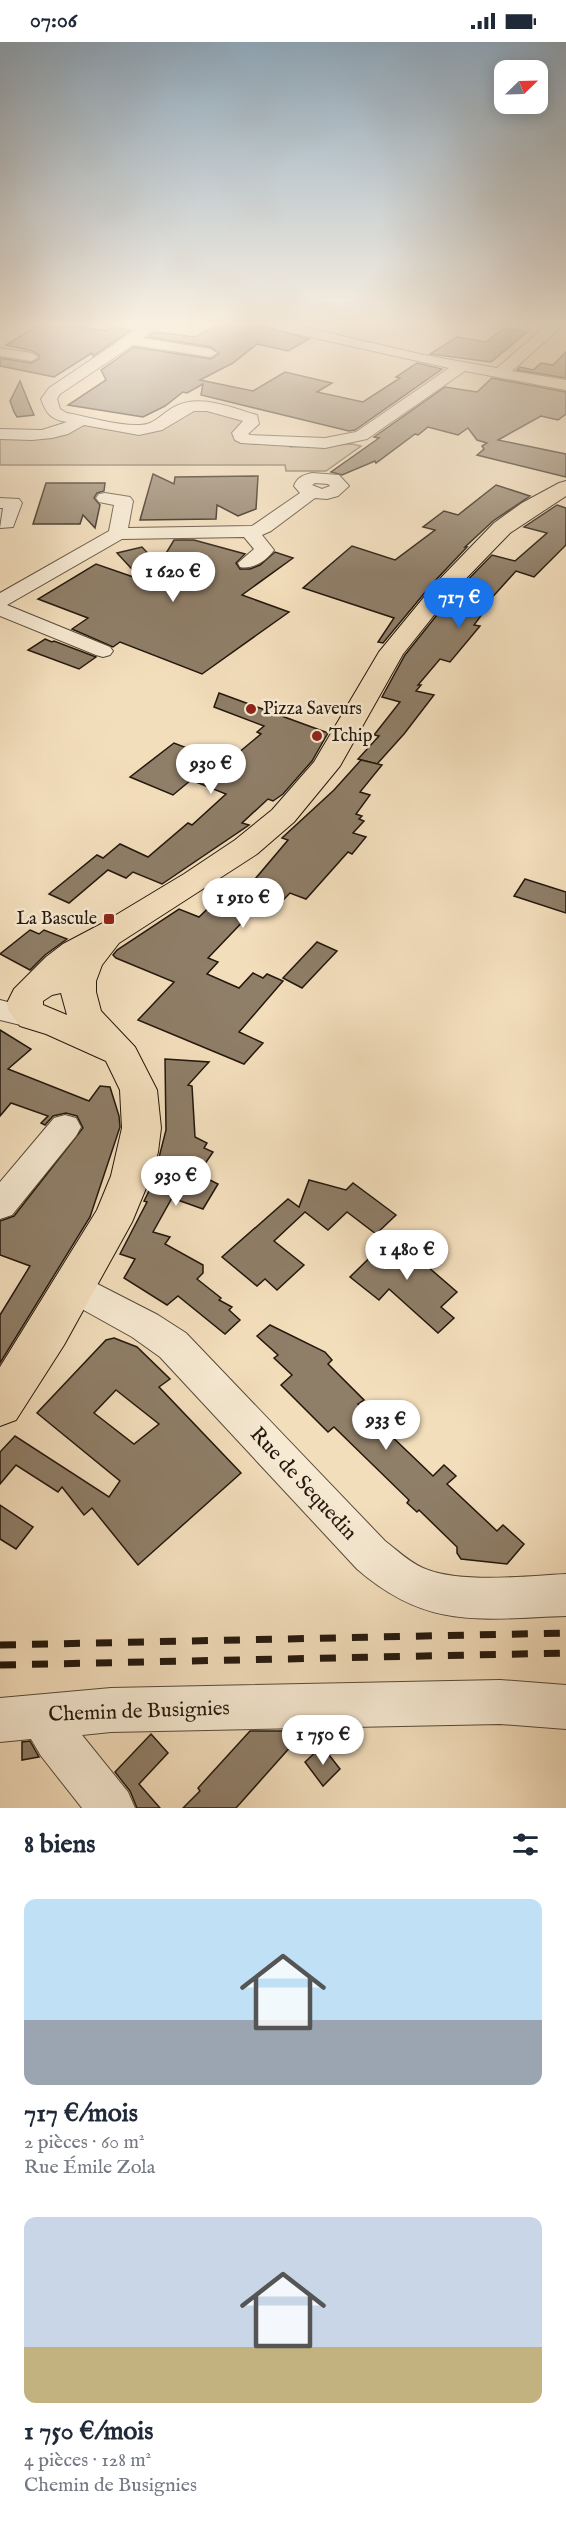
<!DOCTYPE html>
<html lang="fr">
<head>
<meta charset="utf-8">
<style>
  :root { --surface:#fff; --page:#f2f2f3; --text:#1f2937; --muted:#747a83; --accent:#1a73e8 }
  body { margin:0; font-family:"IM FELL English",serif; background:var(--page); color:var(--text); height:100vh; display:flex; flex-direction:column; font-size:22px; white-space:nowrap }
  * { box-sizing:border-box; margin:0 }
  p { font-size:20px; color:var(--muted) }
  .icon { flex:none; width:33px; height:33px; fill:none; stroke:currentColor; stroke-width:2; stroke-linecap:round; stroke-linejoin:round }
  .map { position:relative; height:1766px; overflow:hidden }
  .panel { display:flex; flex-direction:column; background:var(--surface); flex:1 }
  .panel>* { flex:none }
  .needle { width:39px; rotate:67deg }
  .tools { position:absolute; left:494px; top:18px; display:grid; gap:12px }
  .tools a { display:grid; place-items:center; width:54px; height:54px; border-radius:12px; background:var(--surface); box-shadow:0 3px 15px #0003; font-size:30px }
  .price { position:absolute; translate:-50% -51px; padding:0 14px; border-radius:21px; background:#fff; color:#222; font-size:20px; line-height:39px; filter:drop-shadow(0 2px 3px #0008) }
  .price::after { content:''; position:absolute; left:50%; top:36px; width:18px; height:14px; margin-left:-9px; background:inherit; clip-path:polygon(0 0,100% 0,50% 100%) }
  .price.selected { background:var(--accent); color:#fff }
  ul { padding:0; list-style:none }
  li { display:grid; align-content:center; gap:12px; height:318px; padding:0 24px }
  li span { display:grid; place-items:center; height:186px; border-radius:12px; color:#555 }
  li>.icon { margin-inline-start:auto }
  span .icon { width:108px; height:108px; fill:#fffc; stroke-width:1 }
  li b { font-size:26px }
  h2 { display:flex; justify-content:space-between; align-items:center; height:72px; padding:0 24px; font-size:26px }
  .status { display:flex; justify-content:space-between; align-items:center; height:42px; padding:0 30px; background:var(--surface); direction:ltr }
  .status svg { height:16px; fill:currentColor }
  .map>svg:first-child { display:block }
</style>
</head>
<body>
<div class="status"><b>07:06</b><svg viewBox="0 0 49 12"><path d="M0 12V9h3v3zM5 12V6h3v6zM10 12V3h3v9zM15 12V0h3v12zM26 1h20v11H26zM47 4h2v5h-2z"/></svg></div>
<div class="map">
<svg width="566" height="1766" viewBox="0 0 566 1766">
  <rect width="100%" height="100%" fill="#f3debc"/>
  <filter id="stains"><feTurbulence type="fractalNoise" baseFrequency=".00333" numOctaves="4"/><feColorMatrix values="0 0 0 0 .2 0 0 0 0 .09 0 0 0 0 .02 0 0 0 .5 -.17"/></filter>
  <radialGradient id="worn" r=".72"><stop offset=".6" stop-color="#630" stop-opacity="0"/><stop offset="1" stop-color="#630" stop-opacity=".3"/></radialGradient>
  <!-- green -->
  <polygon fill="#d0bc9e" stroke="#7a6a55" stroke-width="1.5" points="198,366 246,378 243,400 254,402 289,403 290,405 352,402 361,404 326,429 286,429 285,423 0,423 0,393 34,395 86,382 133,390"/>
  <!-- building -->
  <g fill="#8f7e68" stroke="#23170c" stroke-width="1.5" fill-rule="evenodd">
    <polygon points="37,284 70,284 106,289 113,285 131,288 93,314 92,311 54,335 0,324 0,316 31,321 39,317 39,313 32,309 6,303"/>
    <polygon points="216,284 261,284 309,297 288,309 257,302 233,321 200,338 253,349 285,330 332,341 317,350 363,360 400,336 396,335 417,321 442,327 355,388 349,389 201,353 203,342 187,351 183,350 165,364 143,375 68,363 106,338 101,328 134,305 211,317 219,312 211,305 148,295 155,290 195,295"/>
    <polygon points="504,286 527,290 491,320 430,312 457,295 486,300"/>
    <polygon points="566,310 566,336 517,328 520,325 533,328 541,321 553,323"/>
    <polygon points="492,336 566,350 566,372 558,378 541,374 498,398 566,412 566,435 477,413 484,407 482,404 487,401 477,398 468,386 458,393 428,385 418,393 415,392 376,421 375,419 342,433 331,430 379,396 374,395 445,345 477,350"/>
    <polygon points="20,339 28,359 34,373 17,375 14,370 10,359"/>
    <polygon points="153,432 174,442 175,435 258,434 256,467 238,474 217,463 216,477 140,478"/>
    <polygon points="46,441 105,441 104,449 97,451 94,456 100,463 95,486 83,473 80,482 33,482"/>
    <polygon points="496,443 530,454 493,479 465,505 467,505 432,542 383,601 378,600 394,576 303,546 352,504 395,518 435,488 423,485 444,469 458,473"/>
    <polygon points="557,463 566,466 566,503 534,535 516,529 479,570 483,571 474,583 480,584 450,620 440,617 418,643 421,643 416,649 434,653 404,692 377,722 358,717 379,694 374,693 400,660 382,655 405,613 452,554 492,513 515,519 547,491 524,485"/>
    <polygon points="174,498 194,498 245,512 236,521 240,527 250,527 260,523 275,510 293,516 242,553 289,570 202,632 120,600 113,605 72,587 88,576 38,557 96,522 142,538 117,511 142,505 159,523"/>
    <polygon points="45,597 52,600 54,599 96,615 79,627 28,608"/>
    <polygon points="219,651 328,691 312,719 283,752 273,759 268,757 242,781 249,783 162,842 133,830 126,836 108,828 69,861 49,852 97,813 103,816 120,802 148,815 188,781 192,783 226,752 191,738 173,753 130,735 174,701 226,721 261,692 257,690 264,684 214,665"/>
    <polygon points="361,718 382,723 360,750 370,753 356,772 362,774 359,777 364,779 353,791 366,795 352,812 348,810 306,857 290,851 277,864 267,860 256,871 252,870 208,916 218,920 207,932 239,946 253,931 263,936 267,932 283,939 239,990 263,1001 244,1022 138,978 174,940 116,916 113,913 117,908 179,867 199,875 237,838 250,843 288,798 282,796 334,748"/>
    <polygon points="525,837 566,850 566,871 514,854"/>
    <polygon points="30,888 39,892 44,888 67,897 45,913 30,928 0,912"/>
    <polygon points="317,900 337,909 302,946 283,936"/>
    <polygon points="0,988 31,1007 8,1027 89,1059 100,1044 110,1045 119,1074 120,1085 90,1175 0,1321 0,1273 30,1224 0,1213 0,1179 14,1174 83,1086 77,1074 66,1071 53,1074 45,1083 41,1081 48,1074 11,1061 0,1074"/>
    <polygon points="165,1017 209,1020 188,1043 192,1044 195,1095 207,1101 204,1106 213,1110 198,1132 218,1142 203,1167 172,1156 153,1190 170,1195 165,1202 203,1223 203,1231 197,1237 221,1256 219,1258 232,1265 229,1268 240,1278 225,1292 178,1254 167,1263 124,1236 135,1217 120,1212 147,1160 144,1159 152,1143 166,1088"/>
    <polygon points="309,1138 346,1148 353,1141 396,1173 376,1192 347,1170 328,1188 305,1170 274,1199 304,1223 277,1248 265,1237 257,1244 222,1215 288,1157 299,1165"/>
    <polygon points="396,1190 426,1212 420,1218 457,1250 441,1265 454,1276 438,1291 389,1247 379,1258 350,1235"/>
    <polygon points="270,1283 325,1310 332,1318 328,1322 364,1358 358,1362 433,1434 444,1423 456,1434 447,1442 497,1489 503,1483 524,1502 507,1522 461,1517 457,1511 457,1505 419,1468 417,1470 407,1461 409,1458 334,1385 328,1390 281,1343 292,1333 274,1316 278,1313 257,1294"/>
    <path d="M114 1296 137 1305 170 1337 159 1345 241 1431 138 1523 92 1466 84 1473 62 1445 58 1450 16 1423 0 1442V1410L15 1394 109 1455 120 1439 37 1371 106 1298ZM116 1348 159 1382 134 1402 94 1371Z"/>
    <polygon points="0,1463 33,1485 16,1507 0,1497"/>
    <polygon points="250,1689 286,1689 292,1703 236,1766 183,1766 200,1749 198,1746"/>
    <polygon points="151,1692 168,1711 139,1742 160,1766 137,1766 130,1749 115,1730"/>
    <polygon points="30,1699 39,1715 22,1718 22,1700"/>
    <polygon points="322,1704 340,1727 323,1744 305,1720"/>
  </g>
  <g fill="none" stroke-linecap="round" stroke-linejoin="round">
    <!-- minor casing -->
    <g stroke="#574938" stroke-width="2">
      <g id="minor">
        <path d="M141 284H158L143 296 210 307 217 311 210 315 133 303 60 352 57 357 60 367 67 371C89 375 118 384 140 383 155 383 163 370 176 364 201 352 232 366 257 373L259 382 248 392 250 393 325 396 356 390 449 326 279 288 272 284H299L424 313 497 326 546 284H562L512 329 566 338V348L465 329 367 397 325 406 241 401 235 398 232 391 243 379 207 369H194L162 388 139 393 84 383 68 392 52 396 32 398 0 397V387L42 388 67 380C51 378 46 371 41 357L49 346Z"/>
        <polygon points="0,306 31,311 38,315 31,319 0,314"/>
        <path d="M312 431 339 433 349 444 338 454 327 457 315 456 271 489 262 493 274 508C267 518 253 528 240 525L238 521 254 507 244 495 122 497 7 563 110 605 113 609 110 613 103 615 96 613 0 574V551L109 489 114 463 99 460 96 456 99 452 105 451 130 455 133 459 128 486 252 484 300 451 294 444C297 435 304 433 312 431ZM315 441 328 442 330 444 322 447 312 443Z"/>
        <polygon points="0,456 19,457 22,461 13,485 0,486 3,466 0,466"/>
        <polygon points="0,958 47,970 52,977 47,984 37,987 0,978"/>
        <polygon points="65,1073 76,1076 81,1085 76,1094 12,1173 0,1177 0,1140 54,1076"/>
        <path d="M74 1230 158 1273 186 1291 385 1499C397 1508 409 1520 423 1526 459 1542 527 1534 566 1532V1574C480 1577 427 1588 357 1527L160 1315 132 1295 62 1256 56 1245 62 1234Z"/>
        <polygon points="500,1638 566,1643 566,1687 500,1682 111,1690 82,1693 128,1750 135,1766 82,1766 41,1714 31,1697 0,1700 0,1656 111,1646"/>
      </g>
    </g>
    <!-- major casing -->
    <g stroke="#23170c" stroke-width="2">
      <path id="major" d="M566 439V454L510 491 450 553 403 612 340 724 294 780 257 812 119 901 102 923 96 939V950L101 969 135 1005 157 1048 161 1086 158 1110 151 1134 132 1180 64 1303 16 1378 0 1384V1325L97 1168 111 1134 122 1086 120 1048 106 1019 46 992 20 984 8 968 7 961 14 947 46 915 63 902 101 882 184 832 235 798 272 768 314 720 379 610 434 543 494 481 522 461 559 441ZM61 951 67 973 43 963V959L52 953Z"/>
    </g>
    <!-- minor -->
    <use href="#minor" fill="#f7ead3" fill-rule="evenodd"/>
    <!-- major -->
    <use href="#major" fill="#f3debc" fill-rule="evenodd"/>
    <!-- rail -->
    <g stroke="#23170c" stroke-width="7" stroke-dasharray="16 16" stroke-linecap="butt">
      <polyline points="0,1603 566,1591"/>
      <polyline points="0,1623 566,1611"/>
    </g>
  </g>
  <!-- sky -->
  <linearGradient id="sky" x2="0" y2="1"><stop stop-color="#90aabe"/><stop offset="0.53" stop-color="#faf0e1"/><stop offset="1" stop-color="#faf0e1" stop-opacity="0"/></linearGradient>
  <rect width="566" height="532" fill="url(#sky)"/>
  <!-- markers -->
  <g fill="#8f2418" stroke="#f7ead3" stroke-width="2">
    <circle cx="251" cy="667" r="6"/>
    <circle cx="317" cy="694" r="6"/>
    <rect x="103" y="871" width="12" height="12" rx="3"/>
  </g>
  <g text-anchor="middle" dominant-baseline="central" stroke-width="5" stroke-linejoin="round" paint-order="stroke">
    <!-- poi labels -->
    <g font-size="18" fill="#23170c" stroke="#f7ead3" text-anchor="start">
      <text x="263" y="667">Pizza Saveurs</text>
      <text x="329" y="694">Tchip</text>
      <text x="97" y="877" text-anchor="end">La Bascule</text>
    </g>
    <!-- near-street labels -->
    <g font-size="21" fill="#23170c" stroke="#f7ead3">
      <text transform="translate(303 1442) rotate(47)">Rue de Sequedin</text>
      <text transform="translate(139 1670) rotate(-2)">Chemin de Busignies</text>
    </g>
  </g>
  <rect width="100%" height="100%" filter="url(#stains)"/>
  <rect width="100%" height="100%" fill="url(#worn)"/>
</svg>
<div class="tools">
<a><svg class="needle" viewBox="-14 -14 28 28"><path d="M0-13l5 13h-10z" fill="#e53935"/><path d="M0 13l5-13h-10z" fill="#747a83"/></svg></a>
</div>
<b class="price" style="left:173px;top:561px">1 620 €</b>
<b class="price selected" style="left:459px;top:587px">717 €</b>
<b class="price" style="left:211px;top:753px">930 €</b>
<b class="price" style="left:243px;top:887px">1 910 €</b>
<b class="price" style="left:176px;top:1165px">930 €</b>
<b class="price" style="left:407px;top:1239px">1 480 €</b>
<b class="price" style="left:386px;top:1409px">933 €</b>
<b class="price" style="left:323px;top:1724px">1 750 €</b>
</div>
<section class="panel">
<h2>8 biens<svg class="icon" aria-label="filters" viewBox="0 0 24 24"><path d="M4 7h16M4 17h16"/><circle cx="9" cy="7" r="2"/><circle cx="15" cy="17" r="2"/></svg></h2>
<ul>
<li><span style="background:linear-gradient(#bfe0f5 65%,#9aa5b1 0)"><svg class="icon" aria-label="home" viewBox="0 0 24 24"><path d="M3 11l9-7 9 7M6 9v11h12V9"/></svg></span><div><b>717 €/mois</b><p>2 pièces · 60 m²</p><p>Rue Émile Zola</p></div></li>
<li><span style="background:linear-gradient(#c9d6e8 70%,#c2b280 0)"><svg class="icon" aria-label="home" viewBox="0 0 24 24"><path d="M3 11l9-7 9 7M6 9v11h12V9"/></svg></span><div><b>1 750 €/mois</b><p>4 pièces · 128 m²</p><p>Chemin de Busignies</p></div></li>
</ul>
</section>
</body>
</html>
